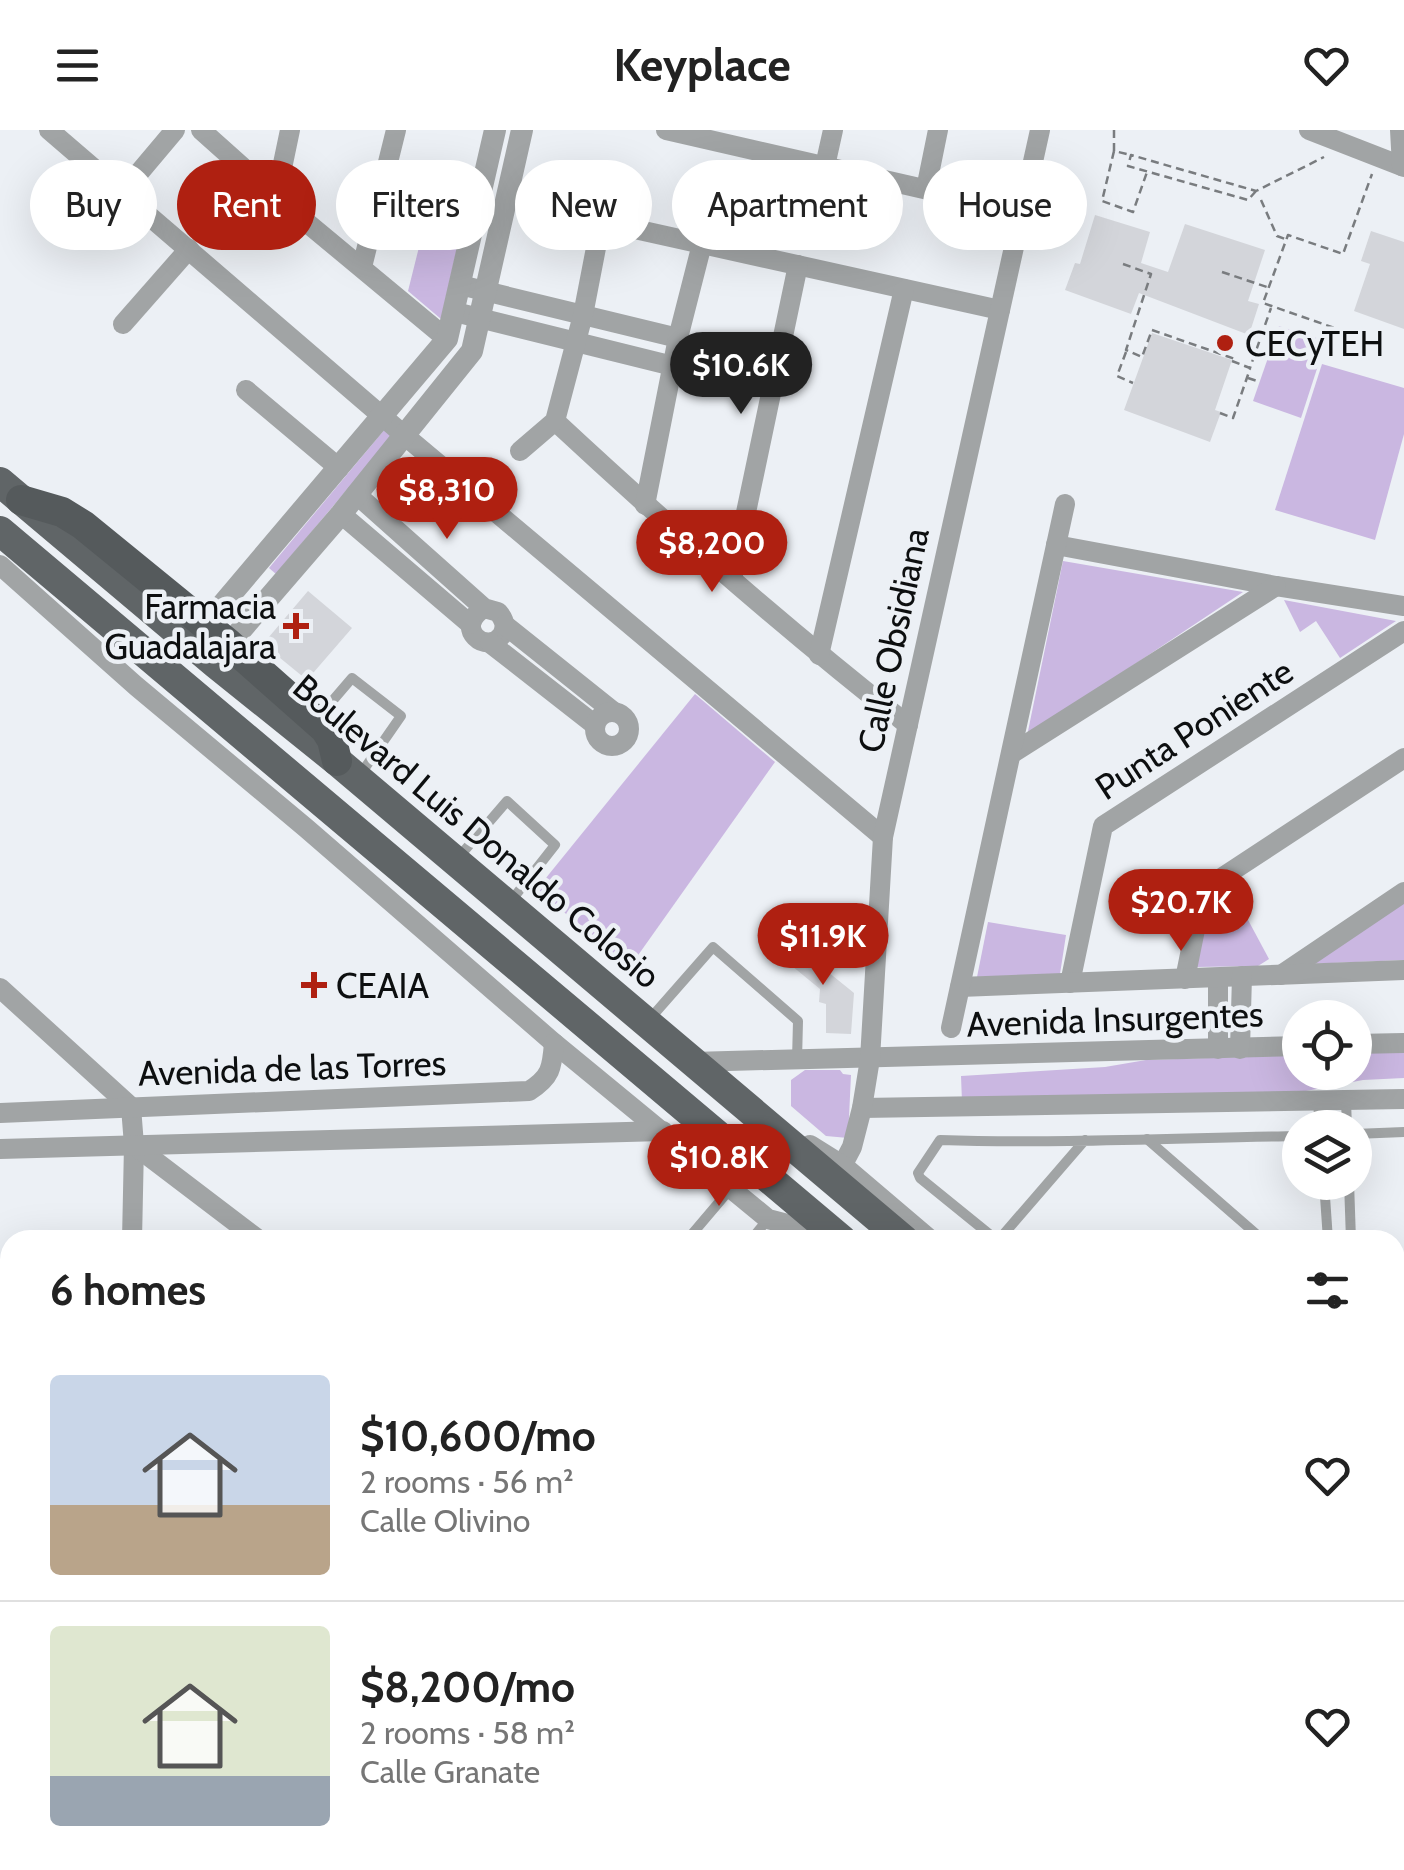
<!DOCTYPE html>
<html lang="en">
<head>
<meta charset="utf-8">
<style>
  :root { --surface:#fff; --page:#f6f6f6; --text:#222; --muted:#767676; --line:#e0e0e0; --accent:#af2011 }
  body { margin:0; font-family:Cabin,sans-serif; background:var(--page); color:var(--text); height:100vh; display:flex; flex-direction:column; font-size:38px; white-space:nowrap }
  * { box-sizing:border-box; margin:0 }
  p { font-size:32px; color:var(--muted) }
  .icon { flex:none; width:55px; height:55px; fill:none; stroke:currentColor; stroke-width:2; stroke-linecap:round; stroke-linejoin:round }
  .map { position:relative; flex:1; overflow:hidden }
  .side { position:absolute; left:0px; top:1100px; width:1405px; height:640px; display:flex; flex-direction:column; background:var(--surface); border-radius:30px 30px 0 0; box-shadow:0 10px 40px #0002 }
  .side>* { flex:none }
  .top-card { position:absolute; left:30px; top:30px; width:1345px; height:90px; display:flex; gap:20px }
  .buttons { position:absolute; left:1282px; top:870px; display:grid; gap:20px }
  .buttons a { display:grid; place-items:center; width:90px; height:90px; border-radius:50%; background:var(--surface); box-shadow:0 10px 40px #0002; font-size:50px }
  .price { position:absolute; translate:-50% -85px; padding:0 22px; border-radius:35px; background:var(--accent); color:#fff; font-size:32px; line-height:65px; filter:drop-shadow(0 2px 5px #0008) }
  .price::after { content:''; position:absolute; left:50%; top:60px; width:30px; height:22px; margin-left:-15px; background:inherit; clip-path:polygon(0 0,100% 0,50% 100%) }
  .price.on { background:#222; color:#fff }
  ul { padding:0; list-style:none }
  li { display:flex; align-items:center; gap:30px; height:250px; padding:0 50px }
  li+li { border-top:2px solid var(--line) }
  li span { display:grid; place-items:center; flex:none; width:280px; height:200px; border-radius:10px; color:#555 }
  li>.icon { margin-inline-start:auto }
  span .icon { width:120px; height:120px; fill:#fffc; stroke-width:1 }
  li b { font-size:42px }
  h2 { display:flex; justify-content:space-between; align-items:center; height:120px; padding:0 50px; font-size:42px }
  .chip { padding:0 35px; border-radius:45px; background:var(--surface); box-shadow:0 10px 40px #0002; font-size:35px; line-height:90px }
  .chip.on { background:var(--accent); color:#fff }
  header { display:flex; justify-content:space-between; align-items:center; height:130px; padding:0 50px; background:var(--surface); font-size:45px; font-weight:700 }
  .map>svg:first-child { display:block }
</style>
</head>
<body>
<header><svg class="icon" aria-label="menu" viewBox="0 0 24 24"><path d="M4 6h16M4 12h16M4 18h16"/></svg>Keyplace<svg class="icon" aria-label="heart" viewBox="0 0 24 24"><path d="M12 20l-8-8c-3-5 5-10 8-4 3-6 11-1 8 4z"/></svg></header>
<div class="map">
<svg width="1404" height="1740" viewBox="0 0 1404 1740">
  <rect width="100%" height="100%" fill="#ecf0f5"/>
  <!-- green -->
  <g fill="#cab7e1">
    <polygon points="425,93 461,101 441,189 408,161"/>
    <polygon points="1279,196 1326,211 1301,288 1253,271"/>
    <polygon points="1322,234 1404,258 1404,304 1375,410 1275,380"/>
    <polygon points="385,299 392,306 276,444 269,438"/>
    <polygon points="1063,431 1243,462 1027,606"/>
    <polygon points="1284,470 1396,491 1340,528 1316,491 1300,502"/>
    <polygon points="695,564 775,632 629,838 537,759"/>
    <polygon points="1232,760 1269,829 1258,836 1196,837 1209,774 1215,767"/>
    <polygon points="1404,771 1404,830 1308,834"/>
    <polygon points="988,792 1066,805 1060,844 977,847"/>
    <polygon points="1404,921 1404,948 1363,950 1306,961 962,972 961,946 1105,937 1146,930 1300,925 1300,942 1355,942 1355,923"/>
    <polygon points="805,940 840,940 843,944 851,945 848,1008 826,1006 791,976 791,950"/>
    <polygon points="1404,1199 1404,1454 1395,1455 1395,1200"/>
  </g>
  <!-- building -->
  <g fill="#d3d5da">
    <polygon points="1095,85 1150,102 1141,133 1168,142 1185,94 1265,120 1248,171 1259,174 1249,205 1139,163 1131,184 1065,160 1075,133 1080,134"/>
    <polygon points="1371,101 1404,112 1404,199 1354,181 1370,134 1361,131"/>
    <polygon points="1152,203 1232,230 1215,280 1221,282 1210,312 1124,280"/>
    <polygon points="308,461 352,498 307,550 263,514"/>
    <polygon points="786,808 854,863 851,904 826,903 826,874 819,872 820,859 775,822"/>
  </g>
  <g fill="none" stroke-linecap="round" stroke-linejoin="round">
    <!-- path -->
    <g stroke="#797c7f" stroke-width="2.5" stroke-dasharray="8 5" stroke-linecap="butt">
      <polyline points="1114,0 1114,21 1131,25"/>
      <polyline points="1114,21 1102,71 1133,82 1147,42"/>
      <polyline points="1256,61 1248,70 1128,36 1131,25 1256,61 1324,27"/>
      <polyline points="1261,70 1277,106 1285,109"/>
      <polyline points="1123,134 1151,144 1126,220 1142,227 1152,200 1235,229 1234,232"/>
      <polyline points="1222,142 1267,157"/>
      <polyline points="1346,202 1263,173 1288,105 1343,124 1372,44"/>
      <polyline points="1126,222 1117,246 1133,253"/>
      <polyline points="1232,231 1250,238 1271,178"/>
      <polyline points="1248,248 1260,252"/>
      <polyline points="1220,283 1233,288 1250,239"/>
      <polyline points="1395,1251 1396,1246 1401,1246 1404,1272"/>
      <polyline points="1395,1423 1404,1433"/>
      <polyline points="1395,1441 1404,1439"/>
      <polyline points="1395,1479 1404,1488"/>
    </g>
    <!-- service -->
    <g stroke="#a1a4a5" stroke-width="10">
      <polyline points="316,590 352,548 401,586 360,645"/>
      <polyline points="458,728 507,671 555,715 511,771"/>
      <polyline points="648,891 713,817 798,891 797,930"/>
      <polyline points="1346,971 1347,998"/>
      <polyline points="1318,972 1320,998"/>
      <polyline points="1355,1004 1404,1002"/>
      <polyline points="1147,1009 1263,1110"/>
      <path d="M1085 1010 1002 1106 994 1108 920 1048 918 1043 940 1010C1060 1014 1180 1008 1300 1006"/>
      <polyline points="1324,1052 1328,1110"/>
      <polyline points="1349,1052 1351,1110"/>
      <polyline points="687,1110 732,1057"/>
      <polyline points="751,1110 768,1089"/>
      <polyline points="1395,1168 1404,1167"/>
    </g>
    <!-- minor -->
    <g stroke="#a1a4a5" stroke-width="20">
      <polyline points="49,0 404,305 883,707"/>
      <polyline points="201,0 276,67 447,209"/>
      <polyline points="666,0 1020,81"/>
      <polyline points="1309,0 1404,37"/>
      <polyline points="1400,0 1402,36"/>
      <polyline points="825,36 833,0"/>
      <polyline points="926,59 938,0"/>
      <polyline points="122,63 175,0"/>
      <polyline points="276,67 290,0"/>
      <polyline points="567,84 1000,180"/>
      <polyline points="362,137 396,0"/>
      <polyline points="460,155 678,208"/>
      <polyline points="455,182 673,236"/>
      <polyline points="123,194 189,119"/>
      <polyline points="246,260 339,338"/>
      <path d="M555 291C669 397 786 499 908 595"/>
      <polyline points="520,321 555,291 583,185 601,92"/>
      <path d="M356 364 484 478 498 482C504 489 507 496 502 505 487 526 452 498 484 478"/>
      <polyline points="645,375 678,208 702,114"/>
      <polyline points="341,384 470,494"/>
      <polyline points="1056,415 1276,456 1404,476"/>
      <polyline points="0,435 136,556 306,698 554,913 768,1089 791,1095 810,1110"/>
      <polyline points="732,449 798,135"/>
      <polyline points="505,495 614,582"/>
      <polyline points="490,513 595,595"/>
      <polyline points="819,525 904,159"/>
      <circle cx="612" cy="599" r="17"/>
      <polyline points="1011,624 1276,456"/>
      <polyline points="1281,845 1404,762"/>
      <polyline points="1218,848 1218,919"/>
      <polyline points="1185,849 1203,760 1404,628"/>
      <polyline points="1070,853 1103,696 1404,501"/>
      <polyline points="960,857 1404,840"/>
      <polyline points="0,858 131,977"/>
      <polyline points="951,898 1065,374"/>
      <polyline points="1355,914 1404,913"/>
      <polyline points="1240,919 1242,846"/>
      <polyline points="692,932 1300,916"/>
      <polyline points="131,977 134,1015 132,1110"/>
      <polyline points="862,978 1404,969"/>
      <path d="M0 983 529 961C551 947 552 938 554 913"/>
      <polyline points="134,1015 259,1110"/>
      <polyline points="0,1019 663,1001"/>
      <polyline points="842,1036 852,1017 862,978 870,929 883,707 1040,0"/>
      <polyline points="0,1390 10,1391"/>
      <polyline points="9,1519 10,1519"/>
      <polyline points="1395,1633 1404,1642"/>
      <polyline points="0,1651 10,1651"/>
      <polyline points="0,1718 10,1718"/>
      <polyline points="306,1730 306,1740"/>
      <polyline points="406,1740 407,1730"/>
      <polyline points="483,1740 483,1730"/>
      <polyline points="613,1740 613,1730"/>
      <polyline points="741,1740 741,1730"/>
      <polyline points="767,1740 767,1730"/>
      <polyline points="897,1740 897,1730"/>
      <polyline points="1034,1740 1039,1730"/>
      <polyline points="1182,1740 1187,1730"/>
    </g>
    <!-- tertiary -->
    <g stroke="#a1a4a5" stroke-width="22">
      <polyline points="205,495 447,209 495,0"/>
      <polyline points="229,514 341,384 472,221 522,0"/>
      <polyline points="810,1016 842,1036 929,1110"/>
      <polyline points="1395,1522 1404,1530"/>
    </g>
    <!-- primary -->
    <g stroke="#606567" stroke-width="30">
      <polyline points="0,352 215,533 337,631 904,1110"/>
      <polyline points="0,401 842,1110"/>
      <polyline points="1395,1551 1404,1560"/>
      <polyline points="1395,1599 1404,1607"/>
    </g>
    <!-- trunk -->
    <polyline stroke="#555a5c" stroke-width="30" points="21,370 62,382 83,395 229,514 325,599 332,610 337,631"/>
  </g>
  <!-- markers -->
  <g fill="#af2011" stroke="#ecf0f5" stroke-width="4">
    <circle cx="1225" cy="213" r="10"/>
    <path d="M291 481h10v10h10v10h-10v10h-10v-10h-10v-10h10z"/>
    <path d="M309 840h10v10h10v10h-10v10h-10v-10h-10v-10h10z"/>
  </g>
  <g text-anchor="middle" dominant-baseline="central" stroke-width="9" stroke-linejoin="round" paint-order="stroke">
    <!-- poi labels -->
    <g font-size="35" fill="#0d0f10" stroke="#ecf0f5" text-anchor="start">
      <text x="1245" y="213">CECyTEH</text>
      <text x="276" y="476" text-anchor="end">Farmacia<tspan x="276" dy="40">Guadalajara</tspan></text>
      <text x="336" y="855">CEAIA</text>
    </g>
    <!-- street labels -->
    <g font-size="35" fill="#0d0f10" stroke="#ecf0f5">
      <text transform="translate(893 510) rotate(-78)">Calle Obsidiana</text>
      <text transform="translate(1194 599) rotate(-33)">Punta Poniente</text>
      <text transform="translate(477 701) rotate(40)">Boulevard Luis Donaldo Colosio</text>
      <text transform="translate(1115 889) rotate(-2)">Avenida Insurgentes</text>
      <text transform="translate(292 938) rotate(-2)">Avenida de las Torres</text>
    </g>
  </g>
</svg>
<div class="buttons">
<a><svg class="icon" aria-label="locate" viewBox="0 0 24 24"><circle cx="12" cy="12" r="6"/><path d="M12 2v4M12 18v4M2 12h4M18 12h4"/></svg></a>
<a><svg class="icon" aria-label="layers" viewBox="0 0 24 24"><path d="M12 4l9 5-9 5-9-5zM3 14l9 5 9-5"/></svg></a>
</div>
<b class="price on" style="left:741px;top:287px">$10.6K</b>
<b class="price" style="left:447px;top:412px">$8,310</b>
<b class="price" style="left:712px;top:465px">$8,200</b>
<b class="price" style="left:1181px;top:824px">$20.7K</b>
<b class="price" style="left:823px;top:858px">$11.9K</b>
<b class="price" style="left:719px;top:1079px">$10.8K</b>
<div class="top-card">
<a class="chip">Buy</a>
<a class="chip on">Rent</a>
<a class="chip">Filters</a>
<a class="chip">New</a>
<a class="chip">Apartment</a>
<a class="chip">House</a>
</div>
<section class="side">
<h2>6 homes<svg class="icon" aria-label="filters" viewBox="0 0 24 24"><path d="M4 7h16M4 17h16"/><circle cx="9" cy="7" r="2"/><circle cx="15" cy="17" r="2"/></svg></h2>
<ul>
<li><span style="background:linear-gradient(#c9d6e8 65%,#b9a48a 0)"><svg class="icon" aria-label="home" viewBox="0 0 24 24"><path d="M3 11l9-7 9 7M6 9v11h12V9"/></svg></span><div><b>$10,600/mo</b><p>2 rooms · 56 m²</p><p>Calle Olivino</p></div><svg class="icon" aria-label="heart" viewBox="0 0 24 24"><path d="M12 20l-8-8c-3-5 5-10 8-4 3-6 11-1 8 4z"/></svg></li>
<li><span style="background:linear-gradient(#dfe7d0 75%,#9aa5b1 0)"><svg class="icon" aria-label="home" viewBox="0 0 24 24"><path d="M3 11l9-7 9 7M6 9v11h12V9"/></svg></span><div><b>$8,200/mo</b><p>2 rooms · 58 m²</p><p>Calle Granate</p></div><svg class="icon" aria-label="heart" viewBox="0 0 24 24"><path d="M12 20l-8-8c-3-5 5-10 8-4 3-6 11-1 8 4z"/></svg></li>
</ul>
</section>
</div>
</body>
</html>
